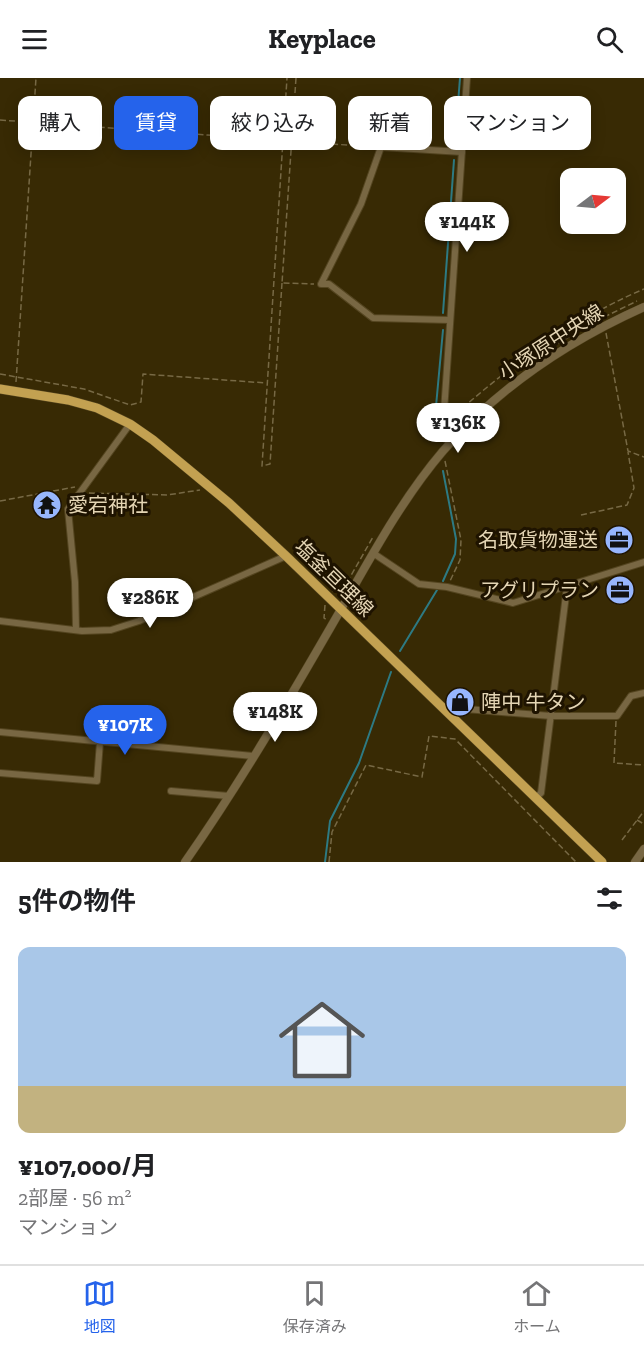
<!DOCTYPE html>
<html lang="ja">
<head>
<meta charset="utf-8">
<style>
  :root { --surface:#fff; --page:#f6f6f6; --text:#202124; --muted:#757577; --line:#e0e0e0; --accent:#2563eb }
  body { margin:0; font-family:"Zilla Slab","Noto Sans JP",serif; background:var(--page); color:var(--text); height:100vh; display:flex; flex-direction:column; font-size:22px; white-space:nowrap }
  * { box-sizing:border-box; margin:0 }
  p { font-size:20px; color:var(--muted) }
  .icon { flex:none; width:33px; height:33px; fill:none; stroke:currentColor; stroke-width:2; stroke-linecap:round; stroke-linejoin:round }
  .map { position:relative; height:784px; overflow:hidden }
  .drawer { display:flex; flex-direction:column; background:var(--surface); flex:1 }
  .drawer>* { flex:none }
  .hud { position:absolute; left:18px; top:18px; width:609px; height:54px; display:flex; gap:12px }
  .needle { width:39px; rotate:74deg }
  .buttons { position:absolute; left:560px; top:90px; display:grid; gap:12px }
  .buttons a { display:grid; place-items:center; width:66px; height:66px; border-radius:12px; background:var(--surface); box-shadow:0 3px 15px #0003; font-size:30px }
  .price { position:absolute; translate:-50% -51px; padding:0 14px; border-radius:21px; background:#fff; color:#222; font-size:20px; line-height:39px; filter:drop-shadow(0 2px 3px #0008) }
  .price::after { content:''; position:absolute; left:50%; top:36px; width:18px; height:14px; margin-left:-9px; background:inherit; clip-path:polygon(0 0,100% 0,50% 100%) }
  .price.selected { background:var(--accent); color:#fff }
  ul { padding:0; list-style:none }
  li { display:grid; align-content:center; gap:12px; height:318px; padding:0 18px }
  li span { display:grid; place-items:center; height:186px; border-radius:12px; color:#555 }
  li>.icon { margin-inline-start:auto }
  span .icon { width:108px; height:108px; fill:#fffc; stroke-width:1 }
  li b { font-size:26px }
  h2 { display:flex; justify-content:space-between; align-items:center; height:72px; padding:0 18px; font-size:26px }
  .tag { padding:0 21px; border-radius:12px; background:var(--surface); box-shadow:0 3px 15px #0003; font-size:21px; line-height:54px }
  .tag.selected { background:var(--accent); color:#fff }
  header { display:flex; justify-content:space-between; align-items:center; height:78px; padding:0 18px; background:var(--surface); font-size:27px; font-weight:700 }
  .menu { display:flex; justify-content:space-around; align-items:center; height:84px; border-top:2px solid var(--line); background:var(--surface); font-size:16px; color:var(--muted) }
  .menu a { display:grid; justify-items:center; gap:3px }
  .menu .selected { color:var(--accent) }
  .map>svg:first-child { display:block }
</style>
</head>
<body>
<header><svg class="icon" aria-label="menu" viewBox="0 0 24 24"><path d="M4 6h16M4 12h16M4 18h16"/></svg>Keyplace<svg class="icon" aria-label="search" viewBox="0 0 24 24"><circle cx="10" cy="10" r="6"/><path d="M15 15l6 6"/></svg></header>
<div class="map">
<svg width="644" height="784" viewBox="0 0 644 784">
  <rect width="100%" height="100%" fill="#382a04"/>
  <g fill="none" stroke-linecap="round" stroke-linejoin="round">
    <!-- stream -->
    <g stroke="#2d7a83" stroke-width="2">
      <polyline points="455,64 460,0"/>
      <polyline points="443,235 454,82"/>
      <polyline points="437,363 434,350 443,252"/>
      <polyline points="443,393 456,461 455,476 443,503"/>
      <polyline points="400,573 437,512"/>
      <polyline points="325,784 330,743 359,685 391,594"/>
    </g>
    <!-- minor casing -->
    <g stroke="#544520" stroke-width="8">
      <g id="minor">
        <polyline points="450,242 373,240 329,206 321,206 361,126 381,69 462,74"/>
        <polyline points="451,365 444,360 443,348 467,0"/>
        <polyline points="373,475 419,506 447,509 513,525 644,484"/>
        <polyline points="0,543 82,553 111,552 139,543 286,478"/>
        <polyline points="76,552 75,504 68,431 130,346"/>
        <polyline points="449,636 454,630 551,638 617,638 631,618 644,615"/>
        <polyline points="0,654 253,678"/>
        <polyline points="0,695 97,703 100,664"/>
        <polyline points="171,713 229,718"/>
        <polyline points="535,720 541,715 567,509"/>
      </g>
    </g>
    <!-- tertiary casing -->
    <g stroke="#544520" stroke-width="9">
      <g id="tertiary">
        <path d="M185 784C241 704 291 618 340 533 371 479 402 421 443 373 498 310 568 263 644 229"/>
        <polyline points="635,784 644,771"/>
      </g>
    </g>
    <!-- primary casing -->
    <g stroke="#544520" stroke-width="10">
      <polyline id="primary" points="0,311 68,322 97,330 130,346 153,362 229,425 286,478 602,784"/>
    </g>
    <!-- path -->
    <g stroke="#776945" stroke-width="1.5" stroke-dasharray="6 3" stroke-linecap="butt">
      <polyline points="296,0 282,205 314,206"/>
      <polyline points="0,42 374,69"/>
      <polyline points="282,205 270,386 262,388 287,0"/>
      <polyline points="606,255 628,373 644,379"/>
      <polyline points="557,266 596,243 637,223"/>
      <polyline points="0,296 84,311 130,327 141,324 143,296 266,305"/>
      <polyline points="16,304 36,0"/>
      <path d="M449 342C508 289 571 242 644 211"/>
      <polyline points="445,383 461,462 460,482 450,503"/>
      <polyline points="89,415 167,417 200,412"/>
      <polyline points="0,423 75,409"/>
      <polyline points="581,437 627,427 634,410 628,374"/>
      <polyline points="332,513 345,508 373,459"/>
      <polyline points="325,527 324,540 327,542"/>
      <polyline points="616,643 614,685 644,687"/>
      <polyline points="637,742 644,746"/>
      <polyline points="622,762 644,733"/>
      <polyline points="329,784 332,754 366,687 422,699 429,658 455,661 576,784"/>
    </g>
    <!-- minor -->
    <use href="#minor" stroke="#786743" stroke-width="6"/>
    <!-- tertiary -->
    <use href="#tertiary" stroke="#786743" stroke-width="8"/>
    <!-- primary -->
    <use href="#primary" stroke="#c3a151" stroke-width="9"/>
  </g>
  <!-- icons -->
  <defs>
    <g id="temple-disc" transform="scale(1.5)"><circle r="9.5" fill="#97b6fd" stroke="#1e1300"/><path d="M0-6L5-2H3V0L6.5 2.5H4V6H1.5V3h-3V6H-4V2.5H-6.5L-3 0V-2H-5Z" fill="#111"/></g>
    <g id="office-disc" transform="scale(1.5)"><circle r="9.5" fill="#97b6fd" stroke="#1e1300"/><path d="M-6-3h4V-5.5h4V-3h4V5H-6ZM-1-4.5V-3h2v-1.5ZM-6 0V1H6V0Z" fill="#111"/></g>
    <g id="shop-disc" transform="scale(1.5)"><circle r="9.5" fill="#97b6fd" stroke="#1e1300"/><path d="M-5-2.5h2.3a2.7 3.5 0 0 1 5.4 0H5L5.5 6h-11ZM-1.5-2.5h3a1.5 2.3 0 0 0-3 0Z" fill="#111"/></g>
  </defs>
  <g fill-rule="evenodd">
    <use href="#temple-disc" x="47" y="427"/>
    <use href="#office-disc" x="619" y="462"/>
    <use href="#office-disc" x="620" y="512"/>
    <use href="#shop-disc" x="460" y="624"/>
  </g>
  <g text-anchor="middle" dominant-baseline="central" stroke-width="6" stroke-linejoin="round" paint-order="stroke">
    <!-- street labels -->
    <g font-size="20" fill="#e4d5b4" stroke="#1e1300">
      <text transform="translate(551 264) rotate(-33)">小塚原中央線</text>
      <text transform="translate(334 500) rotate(44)">塩釜亘理線</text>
    </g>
    <!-- poi labels -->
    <g font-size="20" fill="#e4d5b4" stroke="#1e1300" text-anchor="start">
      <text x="68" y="427">愛宕神社</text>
      <text x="598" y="462" text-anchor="end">名取貨物運送</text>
      <text x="599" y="512" text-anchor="end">アグリプラン</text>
      <text x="481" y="624">陣中 牛タン</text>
    </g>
  </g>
</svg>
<div class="buttons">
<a><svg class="needle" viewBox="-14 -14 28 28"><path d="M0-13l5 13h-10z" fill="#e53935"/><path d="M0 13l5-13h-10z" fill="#757577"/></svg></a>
</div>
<b class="price" style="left:467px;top:175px">¥144K</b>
<b class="price" style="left:458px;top:376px">¥136K</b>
<b class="price" style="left:150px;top:551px">¥286K</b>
<b class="price" style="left:275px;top:665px">¥148K</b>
<b class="price selected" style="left:125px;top:678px">¥107K</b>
<div class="hud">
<a class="tag">購入</a>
<a class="tag selected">賃貸</a>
<a class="tag">絞り込み</a>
<a class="tag">新着</a>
<a class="tag">マンション</a>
</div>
</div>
<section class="drawer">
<h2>5件の物件<svg class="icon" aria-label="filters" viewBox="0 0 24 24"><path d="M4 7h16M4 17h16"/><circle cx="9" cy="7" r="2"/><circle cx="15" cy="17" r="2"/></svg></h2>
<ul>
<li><span style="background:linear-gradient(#a9c7e8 75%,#c2b280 0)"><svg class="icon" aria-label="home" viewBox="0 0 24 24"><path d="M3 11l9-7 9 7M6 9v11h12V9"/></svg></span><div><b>¥107,000/月</b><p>2部屋 · 56 m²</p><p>マンション</p></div></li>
</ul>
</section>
<nav class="menu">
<a class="selected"><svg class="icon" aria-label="map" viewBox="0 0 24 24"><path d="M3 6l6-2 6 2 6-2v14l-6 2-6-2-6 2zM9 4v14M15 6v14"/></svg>地図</a>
<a><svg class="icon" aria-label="saved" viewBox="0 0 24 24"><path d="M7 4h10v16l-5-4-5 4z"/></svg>保存済み</a>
<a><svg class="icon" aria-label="home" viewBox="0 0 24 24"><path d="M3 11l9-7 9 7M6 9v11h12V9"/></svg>ホーム</a>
</nav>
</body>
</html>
